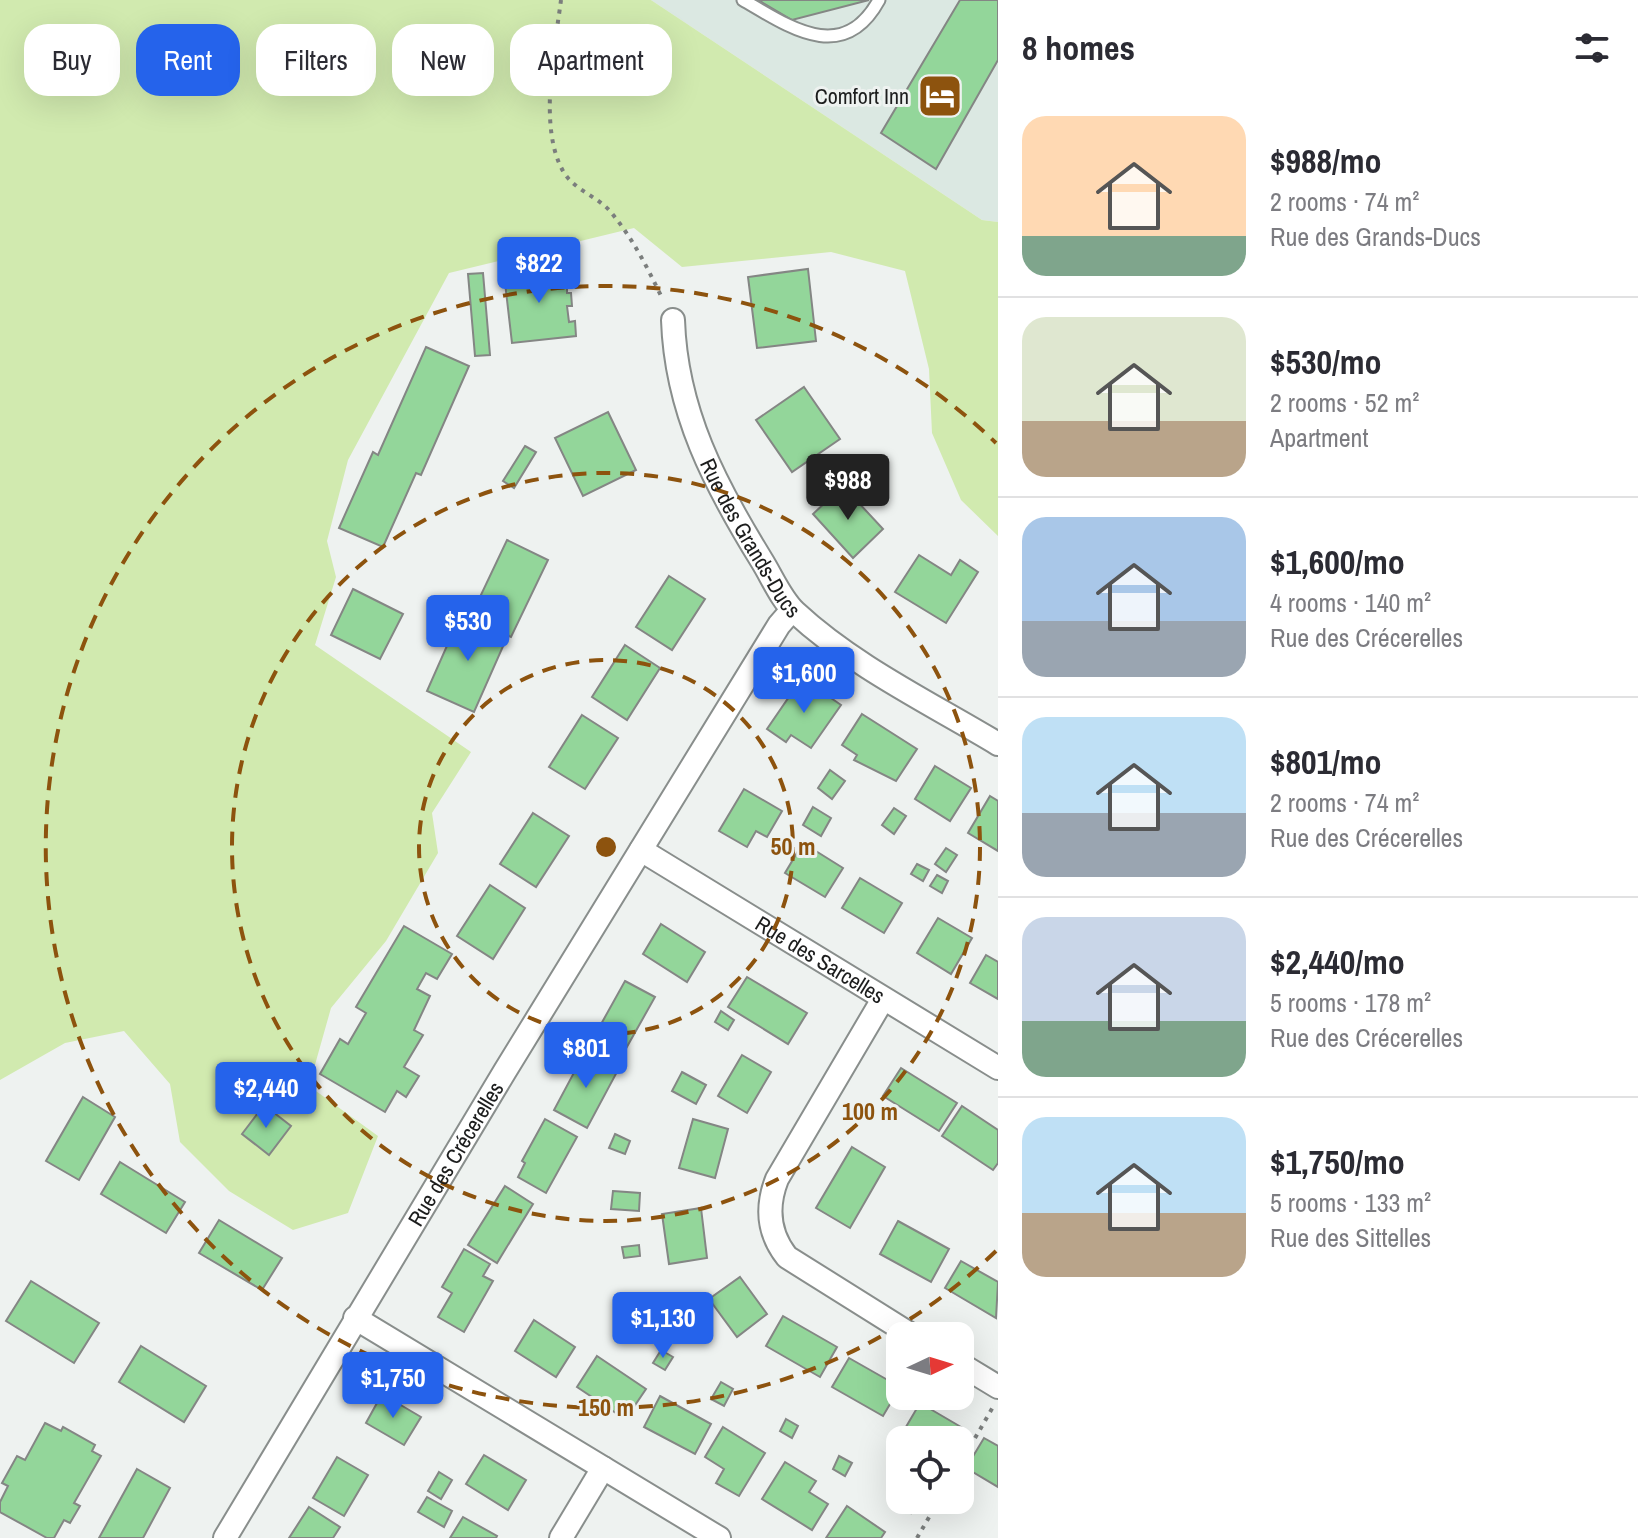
<!DOCTYPE html>
<html lang="en">
<head>
<meta charset="utf-8">
<style>
  :root { --surface:#fff; --page:#f7f7f7; --text:#2b2b33; --muted:#7c7c81; --line:#e1e1e2; --accent:#2563eb }
  body { margin:0; font-family:"Archivo Narrow",sans-serif; background:var(--page); color:var(--text); height:100vh; display:flex; flex-direction:column; font-size:30px; white-space:nowrap }
  * { box-sizing:border-box; margin:0 }
  p { font-size:26px; color:var(--muted) }
  .icon { flex:none; width:44px; height:44px; fill:none; stroke:currentColor; stroke-width:2; stroke-linecap:round; stroke-linejoin:round }
  .map { position:relative; flex:1; overflow:hidden }
  .panel { display:flex; flex-direction:column; background:var(--surface); width:640px }
  .panel>* { flex:none }
  .banner { position:absolute; left:24px; top:24px; width:760px; height:72px; display:flex; gap:16px }
  .needle { width:52px; rotate:86deg }
  .fabs { position:absolute; left:886px; top:1322px; display:grid; gap:16px }
  .fabs a { display:grid; place-items:center; width:88px; height:88px; border-radius:16px; background:var(--surface); box-shadow:0 8px 32px #0002; font-size:40px }
  .price { position:absolute; translate:-50% -68px; padding:0 18px; border-radius:8px; background:var(--accent); color:#fff; font-size:26px; line-height:52px; filter:drop-shadow(0 2px 4px #0008) }
  .price::after { content:''; position:absolute; left:50%; top:48px; width:24px; height:18px; margin-left:-12px; background:inherit; clip-path:polygon(0 0,100% 0,50% 100%) }
  .price.on { background:#222; color:#fff }
  ul { padding:0; list-style:none }
  li { display:flex; align-items:center; gap:24px; height:200px; padding:0 24px }
  li+li { border-top:2px solid var(--line) }
  li span { display:grid; place-items:center; flex:none; width:224px; height:160px; border-radius:24px; color:#555 }
  li>.icon { margin-inline-start:auto }
  span .icon { width:96px; height:96px; fill:#fffc; stroke-width:1 }
  li b { font-size:34px }
  h2 { display:flex; justify-content:space-between; align-items:center; height:96px; padding:0 24px; font-size:34px }
  .tag { padding:0 28px; border-radius:24px; background:var(--surface); box-shadow:0 8px 32px #0002; font-size:28px; line-height:72px }
  .tag.on { background:var(--accent); color:#fff }
  main { display:flex; flex:1; min-height:0 }
  .map>svg:first-child { display:block }
</style>
</head>
<body>
<main>
<div class="map">
<svg width="998" height="1538" viewBox="0 0 998 1538">
  <rect width="100%" height="100%" fill="#eef2f0"/>
  <!-- built -->
  <polygon fill="#dbe8e2" points="651,0 998,0 998,222 982,220"/>
  <!-- green -->
  <polygon fill="#d1eaaf" points="0,0 651,0 982,220 998,222 998,536 961,500 932,433 929,369 905,271 831,252 682,267 634,228 449,273 348,460 327,541 336,577 315,645 471,752 432,813 438,853 386,941 331,1008 309,1086 378,1136 348,1213 293,1230 229,1191 180,1142 170,1084 124,1031 65,1043 0,1080"/>
  <!-- building -->
  <g fill="#93d69a" stroke="#848684" stroke-width="2">
    <polygon points="758,0 869,0 792,20"/>
    <polygon points="960,0 998,0 998,60 936,169 881,133"/>
    <polygon points="567,267 567,293 571,293 572,306 567,306 569,322 575,321 576,336 512,343 504,274"/>
    <polygon points="808,269 816,341 757,348 748,277"/>
    <polygon points="483,273 490,355 475,356 468,274"/>
    <polygon points="426,347 469,366 421,475 416,473 383,547 339,528 373,452 378,455"/>
    <polygon points="804,387 840,439 792,472 756,420"/>
    <polygon points="608,412 636,470 583,496 555,438"/>
    <polygon points="525,446 536,452 514,488 503,481"/>
    <polygon points="843,486 883,529 853,558 813,514"/>
    <polygon points="507,540 548,560 511,637 470,618"/>
    <polygon points="919,555 951,575 960,560 978,572 946,623 895,592"/>
    <polygon points="669,576 705,599 672,650 636,627"/>
    <polygon points="353,589 403,614 380,659 331,635"/>
    <polygon points="461,614 508,635 474,712 427,691"/>
    <polygon points="625,645 660,668 627,720 592,697"/>
    <polygon points="802,678 841,705 811,748 791,735 786,742 767,729"/>
    <polygon points="862,714 917,749 896,781 854,760 857,755 842,745"/>
    <polygon points="582,715 618,738 585,789 549,767"/>
    <polygon points="935,766 971,788 950,821 915,799"/>
    <polygon points="830,770 845,781 832,799 818,788"/>
    <polygon points="744,789 782,811 767,837 756,831 747,847 719,831"/>
    <polygon points="990,796 998,801 998,851 968,833"/>
    <polygon points="813,807 831,818 821,836 803,825"/>
    <polygon points="894,808 906,816 894,834 882,825"/>
    <polygon points="533,813 569,836 536,887 500,864"/>
    <polygon points="803,843 843,868 825,897 785,873"/>
    <polygon points="946,848 957,855 946,872 935,864"/>
    <polygon points="917,864 929,870 923,881 911,874"/>
    <polygon points="937,875 948,881 942,893 930,886"/>
    <polygon points="860,878 902,903 884,933 842,908"/>
    <polygon points="490,885 525,908 493,959 457,936"/>
    <polygon points="938,918 972,938 951,974 917,953"/>
    <polygon points="661,924 705,952 687,982 643,954"/>
    <polygon points="404,926 452,954 437,979 426,973 417,989 430,996 414,1030 423,1035 404,1067 419,1076 406,1097 397,1091 385,1112 320,1074 340,1039 348,1044 366,1013 356,1007"/>
    <polygon points="986,955 998,962 998,999 970,983"/>
    <polygon points="747,977 807,1013 788,1044 728,1007"/>
    <polygon points="625,981 655,997 624,1052 595,1035"/>
    <polygon points="721,1011 734,1020 728,1030 715,1022"/>
    <polygon points="585,1052 618,1070 587,1128 554,1110"/>
    <polygon points="742,1055 771,1072 747,1113 718,1096"/>
    <polygon points="901,1068 957,1103 939,1131 883,1096"/>
    <polygon points="682,1072 706,1085 696,1104 672,1091"/>
    <polygon points="83,1097 115,1117 79,1180 46,1161"/>
    <polygon points="264,1105 291,1126 269,1155 242,1134"/>
    <polygon points="962,1106 998,1130 998,1163 993,1170 942,1136"/>
    <polygon points="545,1119 577,1137 546,1193 518,1177 525,1163 522,1161"/>
    <polygon points="693,1119 728,1129 715,1178 679,1168"/>
    <polygon points="615,1134 630,1141 625,1154 609,1148"/>
    <polygon points="852,1147 885,1167 850,1228 816,1208"/>
    <polygon points="120,1162 185,1202 166,1233 101,1194"/>
    <polygon points="505,1186 533,1204 497,1263 468,1245"/>
    <polygon points="613,1191 640,1193 639,1211 611,1209"/>
    <polygon points="701,1208 707,1258 669,1264 662,1214"/>
    <polygon points="219,1220 282,1258 262,1290 199,1253"/>
    <polygon points="898,1221 949,1249 931,1282 880,1254"/>
    <polygon points="639,1245 640,1256 624,1258 622,1247"/>
    <polygon points="464,1249 490,1264 483,1276 493,1281 464,1332 438,1317 452,1293 442,1287"/>
    <polygon points="961,1261 998,1282 996,1318 945,1288"/>
    <polygon points="740,1277 767,1314 737,1337 709,1299"/>
    <polygon points="31,1281 99,1323 74,1363 6,1321"/>
    <polygon points="658,1306 664,1318 653,1324 647,1312"/>
    <polygon points="783,1316 837,1347 820,1377 766,1346"/>
    <polygon points="534,1320 575,1347 556,1377 515,1351"/>
    <polygon points="141,1346 206,1386 184,1422 119,1382"/>
    <polygon points="661,1350 673,1357 665,1370 653,1363"/>
    <polygon points="597,1356 646,1389 631,1411 621,1404 616,1413 577,1387"/>
    <polygon points="849,1358 900,1387 883,1416 832,1387"/>
    <polygon points="721,1382 733,1389 724,1406 711,1399"/>
    <polygon points="382,1394 421,1417 404,1445 366,1423"/>
    <polygon points="660,1396 711,1424 695,1454 644,1427"/>
    <polygon points="920,1403 961,1427 953,1440 916,1440 903,1432"/>
    <polygon points="786,1419 798,1426 792,1438 780,1431"/>
    <polygon points="45,1423 61,1431 63,1427 95,1445 92,1451 101,1456 74,1503 80,1506 70,1523 64,1520 54,1538 47,1538 0,1512 0,1502 8,1486 2,1483 17,1456 25,1460"/>
    <polygon points="723,1427 765,1453 739,1496 716,1483 724,1469 705,1457"/>
    <polygon points="984,1438 998,1446 998,1487 966,1468"/>
    <polygon points="484,1455 526,1480 508,1510 466,1484"/>
    <polygon points="839,1456 852,1463 845,1476 833,1469"/>
    <polygon points="337,1457 368,1475 344,1516 313,1498"/>
    <polygon points="785,1462 816,1481 809,1492 828,1504 812,1530 762,1499"/>
    <polygon points="137,1469 170,1488 143,1538 99,1538"/>
    <polygon points="439,1472 452,1480 441,1499 428,1491"/>
    <polygon points="900,1495 900,1500 918,1501 911,1513 895,1503"/>
    <polygon points="427,1497 452,1511 444,1527 418,1512"/>
    <polygon points="847,1506 885,1532 881,1538 826,1538"/>
    <polygon points="309,1507 340,1527 333,1538 289,1538"/>
    <polygon points="463,1517 497,1536 496,1538 450,1538"/>
  </g>
  <g fill="none" stroke-linecap="round" stroke-linejoin="round">
    <!-- lane casing -->
    <g stroke="#898e8c" stroke-width="15">
      <path id="lane" d="M743 0C788 26 843 66 879 0"/>
    </g>
    <!-- street casing -->
    <g stroke="#898e8c" stroke-width="26">
      <g id="street">
        <path id="s1" d="M673 320C676 411 715 485 762 561 772 577 781 599 795 612 853 666 930 703 998 744"/>
        <path id="s2" d="M641 850 998 1068"/>
        <path d="M883 999 777 1179C766 1207 768 1233 787 1257L913 1336"/>
        <polyline points="355,1318 719,1538"/>
        <polyline points="960,1364 998,1387"/>
        <path id="s3" d="M225 1538 505 1071 779 625 792 610"/>
        <polyline points="561,1538 603,1468"/>
      </g>
    </g>
    <!-- path -->
    <g stroke="#7b7e7d" stroke-width="4" stroke-dasharray="4 6" stroke-linecap="butt">
      <path d="M561 0C555 47 538 127 563 171 573 189 596 196 609 210 633 238 647 267 663 300"/>
      <polyline points="960,1464 993,1407"/>
      <polyline points="917,1538 939,1500"/>
    </g>
    <!-- lane -->
    <use href="#lane" stroke="#fff" stroke-width="11"/>
    <!-- street -->
    <use href="#street" stroke="#fff" stroke-width="22"/>
  </g>
  <!-- distance rings -->
  <g fill="none" stroke="#8d530e" stroke-width="4" stroke-dasharray="14 10">
    <circle cx="606" cy="847" r="187"/>
    <circle cx="606" cy="847" r="374"/>
    <path d="M996 1251A561 561 0 1 1 996 443"/>
  </g>
  <!-- icons -->
  <defs>
    <g id="hotel-square" transform="scale(2.3)"><rect x="-9" y="-9" width="18" height="18" rx="4" fill="#8d530e" stroke="#eef2f0"/><path d="M-6-4.5h1.5V1H6V5H4.5V3h-9V5H-6ZM-4 0a1.8 1.8 0 1 1 3.6 0ZM.5 0V-2.5h3Q6-2.5 6 0Z" fill="#fff"/></g>
  </defs>
  <g fill-rule="evenodd">
    <use href="#hotel-square" x="940" y="96"/>
  </g>
  <g text-anchor="middle" dominant-baseline="central" stroke-width="6" stroke-linejoin="round" paint-order="stroke">
    <!-- poi labels -->
    <g font-size="22" fill="#1c1d1d" stroke="#eef2f0" text-anchor="end">
      <text x="909" y="96">Comfort Inn</text>
    </g>
    <!-- street labels -->
    <g font-size="22" fill="#1c1d1d" stroke="#eef2f0">
      <text stroke="none"><textPath href="#s1" startOffset="234">Rue des Grands-Ducs</textPath></text>
      <text stroke="none"><textPath href="#s2" startOffset="210">Rue des Sarcelles</textPath></text>
      <text stroke="none"><textPath href="#s3" startOffset="448">Rue des Crécerelles</textPath></text>
    </g>
  </g>
  <circle cx="606" cy="847" r="12" fill="#8d530e" stroke="#eef2f0" stroke-width="4"/>
  <g font-size="24" text-anchor="middle" font-weight="bold" fill="#8d530e" stroke="#eef2f0" stroke-width="6" stroke-linejoin="round" paint-order="stroke">
    <text x="793" y="855">50 m</text>
    <text x="870" y="1120">100 m</text>
    <text x="606" y="1416">150 m</text>
  </g>
</svg>
<div class="fabs">
<a><svg class="needle" viewBox="-14 -14 28 28"><path d="M0-13l5 13h-10z" fill="#e53935"/><path d="M0 13l5-13h-10z" fill="#7c7c81"/></svg></a>
<a><svg class="icon" aria-label="locate" viewBox="0 0 24 24"><circle cx="12" cy="12" r="6"/><path d="M12 2v4M12 18v4M2 12h4M18 12h4"/></svg></a>
</div>
<b class="price" style="left:539px;top:305px">$822</b>
<b class="price on" style="left:848px;top:522px">$988</b>
<b class="price" style="left:468px;top:663px">$530</b>
<b class="price" style="left:804px;top:715px">$1,600</b>
<b class="price" style="left:586px;top:1090px">$801</b>
<b class="price" style="left:266px;top:1130px">$2,440</b>
<b class="price" style="left:663px;top:1360px">$1,130</b>
<b class="price" style="left:393px;top:1420px">$1,750</b>
<div class="banner">
<a class="tag">Buy</a>
<a class="tag on">Rent</a>
<a class="tag">Filters</a>
<a class="tag">New</a>
<a class="tag">Apartment</a>
</div>
</div>
<section class="panel">
<h2>8 homes<svg class="icon" aria-label="filters" viewBox="0 0 24 24"><path d="M4 7h16M4 17h16"/><circle cx="9" cy="7" r="2"/><circle cx="15" cy="17" r="2"/></svg></h2>
<ul>
<li><span style="background:linear-gradient(#ffd9b3 75%,#7fa58c 0)"><svg class="icon" aria-label="home" viewBox="0 0 24 24"><path d="M3 11l9-7 9 7M6 9v11h12V9"/></svg></span><div><b>$988/mo</b><p>2 rooms · 74 m²</p><p>Rue des Grands-Ducs</p></div></li>
<li><span style="background:linear-gradient(#dfe7d0 65%,#b9a48a 0)"><svg class="icon" aria-label="home" viewBox="0 0 24 24"><path d="M3 11l9-7 9 7M6 9v11h12V9"/></svg></span><div><b>$530/mo</b><p>2 rooms · 52 m²</p><p>Apartment</p></div></li>
<li><span style="background:linear-gradient(#a9c7e8 65%,#9aa5b1 0)"><svg class="icon" aria-label="home" viewBox="0 0 24 24"><path d="M3 11l9-7 9 7M6 9v11h12V9"/></svg></span><div><b>$1,600/mo</b><p>4 rooms · 140 m²</p><p>Rue des Crécerelles</p></div></li>
<li><span style="background:linear-gradient(#bfe0f5 60%,#9aa5b1 0)"><svg class="icon" aria-label="home" viewBox="0 0 24 24"><path d="M3 11l9-7 9 7M6 9v11h12V9"/></svg></span><div><b>$801/mo</b><p>2 rooms · 74 m²</p><p>Rue des Crécerelles</p></div></li>
<li><span style="background:linear-gradient(#c9d6e8 65%,#7fa58c 0)"><svg class="icon" aria-label="home" viewBox="0 0 24 24"><path d="M3 11l9-7 9 7M6 9v11h12V9"/></svg></span><div><b>$2,440/mo</b><p>5 rooms · 178 m²</p><p>Rue des Crécerelles</p></div></li>
<li><span style="background:linear-gradient(#bfe0f5 60%,#b9a48a 0)"><svg class="icon" aria-label="home" viewBox="0 0 24 24"><path d="M3 11l9-7 9 7M6 9v11h12V9"/></svg></span><div><b>$1,750/mo</b><p>5 rooms · 133 m²</p><p>Rue des Sittelles</p></div></li>
</ul>
</section>
</main>
</body>
</html>
